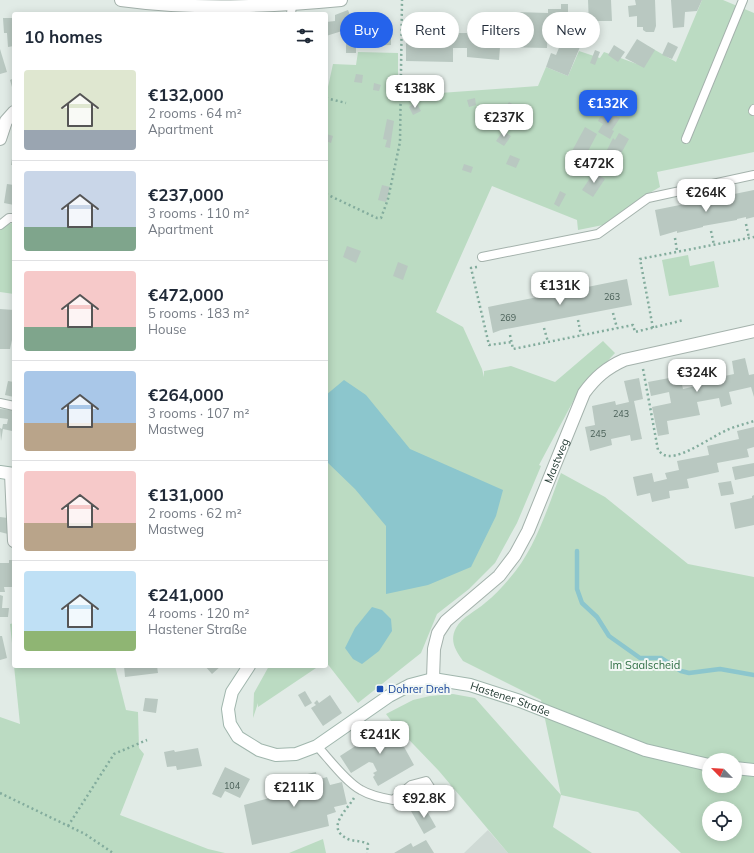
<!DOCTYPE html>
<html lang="en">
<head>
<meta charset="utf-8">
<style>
  :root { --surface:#fff; --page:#f2f2f3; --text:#1f2937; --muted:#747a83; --line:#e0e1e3; --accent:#2563eb }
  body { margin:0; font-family:Mulish,sans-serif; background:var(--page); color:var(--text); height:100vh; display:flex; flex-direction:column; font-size:15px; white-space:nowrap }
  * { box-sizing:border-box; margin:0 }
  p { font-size:13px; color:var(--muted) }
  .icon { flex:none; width:22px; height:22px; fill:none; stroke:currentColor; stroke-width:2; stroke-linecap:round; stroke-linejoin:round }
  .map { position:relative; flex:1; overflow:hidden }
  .panel { position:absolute; left:12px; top:12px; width:316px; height:656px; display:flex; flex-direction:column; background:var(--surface); border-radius:4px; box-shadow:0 2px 10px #0003 }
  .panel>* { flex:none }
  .hud { position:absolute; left:340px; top:12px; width:354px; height:36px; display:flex; gap:8px }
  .needle { width:26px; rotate:294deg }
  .buttons { position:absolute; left:702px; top:753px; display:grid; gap:8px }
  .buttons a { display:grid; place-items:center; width:40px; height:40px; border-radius:50%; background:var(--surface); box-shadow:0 2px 10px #0003; font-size:20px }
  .price { position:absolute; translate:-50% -34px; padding:0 9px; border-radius:8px; background:#fff; color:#222; font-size:13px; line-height:26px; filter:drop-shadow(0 1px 2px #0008) }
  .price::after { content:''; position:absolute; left:50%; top:24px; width:12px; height:9px; margin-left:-6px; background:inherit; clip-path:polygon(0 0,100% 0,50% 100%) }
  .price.selected { background:var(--accent); color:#fff }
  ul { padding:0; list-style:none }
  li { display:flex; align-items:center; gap:12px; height:100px; padding:0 12px }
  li+li { border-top:1px solid var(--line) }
  li span { display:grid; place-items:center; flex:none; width:112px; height:80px; border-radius:4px; color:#555 }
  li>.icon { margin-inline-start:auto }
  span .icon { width:48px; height:48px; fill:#fffc; stroke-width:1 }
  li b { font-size:17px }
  h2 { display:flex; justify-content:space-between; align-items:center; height:48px; padding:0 12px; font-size:17px }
  .pill { padding:0 14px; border-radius:18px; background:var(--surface); box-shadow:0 2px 10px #0003; font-size:14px; line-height:36px }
  .pill.selected { background:var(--accent); color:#fff }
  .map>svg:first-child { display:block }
</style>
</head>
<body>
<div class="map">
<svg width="754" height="853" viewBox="0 0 754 853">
  <rect width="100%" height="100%" fill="#e1ebe6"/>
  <!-- built -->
  <polygon fill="#cfdad5" points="488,830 508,853 464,853"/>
  <!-- green -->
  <g fill="#bbdbc2" fill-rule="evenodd">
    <polygon points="702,0 723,0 754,13 754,152 657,172 660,187 646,195 603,225 578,230 577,220 492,186 436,312 463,327 482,369 484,377 484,371 511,366 555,382 603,341 615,353 577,394 539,465 541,466 517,523 495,563 469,589 437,614 421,653 358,703 326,662 326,96 333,64 356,65 358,52 398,53 398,96 538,86 546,67 568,76 579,51 600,58 604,52 637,64 648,46 676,62"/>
    <polygon points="14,222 14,294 0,292 0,228"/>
    <polygon points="688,255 690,266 714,261 719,287 669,296 662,260"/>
    <path d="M561 473 605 497 688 564 754 577V853H681L638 812 561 795 553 827 592 853H508L439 771 392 722 386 714 413 700 430 696 453 694 475 698 561 795 541 700 463 661C456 651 449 641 456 628 462 617 476 611 485 603 494 596 502 587 509 579 535 550 547 509 561 473ZM709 760H735V786H709ZM709 808H735V834H709Z"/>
    <polygon points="14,623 14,663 10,624"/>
    <polygon points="14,666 115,666 126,710 138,712 139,748 144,754 120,815 208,849 225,853 0,853 0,717 20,724"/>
    <polygon points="269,666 319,666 258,707 258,703 253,718 254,693"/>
    <polygon points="323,839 326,853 289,853"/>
  </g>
  <!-- water -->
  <g fill="#8cc6cd">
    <polygon points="344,380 366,395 410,449 503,490 496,516 471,567 428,585 386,594 386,526 355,489 326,461 326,395"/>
    <polygon points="372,607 382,610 391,619 392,631 379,651 362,664 353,659 345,648 355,628"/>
  </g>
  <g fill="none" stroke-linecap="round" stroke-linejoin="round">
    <!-- stream -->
    <polyline stroke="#8cc6cd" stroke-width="4.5" points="577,551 577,589 582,603 597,617 609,636 640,658 661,658 681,671 689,673 720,669 754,675"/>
  </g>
  <!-- building -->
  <g fill="#b9c8c1">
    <polygon points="588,0 611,0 612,21 596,21 596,24 589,25"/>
    <polygon points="635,0 655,0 656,26 654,32 646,32 643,30 643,27 637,27 637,16 629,17 628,6 636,5"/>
    <polygon points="671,0 702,0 697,11 685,12 684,27 673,28"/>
    <polygon points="561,4 568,4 568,12 566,17 561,17 561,25 548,25 547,48 500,47 499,60 467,57 467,48 453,48 453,62 406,61 406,26 438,26 438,29 453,29 453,33 467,33 468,25 500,23 500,14 516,15 516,12 548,13 548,9 561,9"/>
    <polygon points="348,10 355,27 326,36 326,22 335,21 335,15"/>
    <polygon points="572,16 582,22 579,29 576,28 574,33 584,37 568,76 546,67 551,53 556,55"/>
    <polygon points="3,18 14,18 14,46 8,47 7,33 4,33"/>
    <polygon points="369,24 391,24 391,45 368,46 366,43 366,37 368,36"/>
    <polygon points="346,37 351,37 351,42 356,42 356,53 346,53"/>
    <polygon points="637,39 655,50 644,68 625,58"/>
    <polygon points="668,42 678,47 672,59 662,55"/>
    <polygon points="614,45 625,52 618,62 608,55"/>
    <polygon points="0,49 7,72 0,74"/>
    <polygon points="595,50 600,52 595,65 590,63"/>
    <polygon points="356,74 363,75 362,83 354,82"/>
    <polygon points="14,78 14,94 10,80"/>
    <polygon points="374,83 381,85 379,91 373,90"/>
    <polygon points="475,98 476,105 469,107 467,100"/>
    <polygon points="416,102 421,111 413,115 409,107"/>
    <polygon points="509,102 519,108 515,114 505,108"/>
    <polygon points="604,110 620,118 612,130 614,131 610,139 598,132 603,124 598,121"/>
    <polygon points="387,119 394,121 390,148 385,147 387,140 383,139"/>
    <polygon points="585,127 597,134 585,157 572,151"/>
    <polygon points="503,131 511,136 504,146 496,141"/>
    <polygon points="619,133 629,139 618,159 606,152 613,138 615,140"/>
    <polygon points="326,134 333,136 331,143 326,141"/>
    <polygon points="13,152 14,152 14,165 11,165"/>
    <polygon points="510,155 520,159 516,168 506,164"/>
    <polygon points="464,164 473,167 471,173 462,170"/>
    <polygon points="594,172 605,179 593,197 582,190"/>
    <polygon points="7,184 14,185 14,205 4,203"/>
    <polygon points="382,185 390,187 386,202 378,200"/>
    <polygon points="754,190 754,217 746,219 746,217 737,219 737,220 703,226 703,227 677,233 677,231 660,236 655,210"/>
    <polygon points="560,191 566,194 559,207 554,204"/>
    <polygon points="347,246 361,251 356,263 343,257"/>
    <polygon points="398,262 408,266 403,280 393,276"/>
    <polygon points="627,279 632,305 501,330 493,333 488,307"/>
    <polygon points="0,309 14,310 14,331 10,349 0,349"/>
    <polygon points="745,358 749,375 754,374 754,397 751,387 729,392 732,404 721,407 719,398 697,402 700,415 667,421 669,434 658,436 652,407 671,403 669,392 651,396 648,382 680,376 683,389 696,386 693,373 713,369 715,378 734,374 732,361"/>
    <polygon points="639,378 643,399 634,401 642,439 631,441 630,435 611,439 612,445 590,451 585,427 595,425 592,406 615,401 616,405 629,402 624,381"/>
    <polygon points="8,381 14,382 14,397 5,395"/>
    <polygon points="0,409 14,410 12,431 3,429 1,441 0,428 2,429 3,424 7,424 8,419 0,418"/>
    <polygon points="754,427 754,447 747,449 749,457 717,463 719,472 687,479 689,488 669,491 670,498 652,502 650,493 637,496 633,477 652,473 654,482 667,479 665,473 679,470 677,461 709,455 707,446 739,439 737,431"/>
    <polygon points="754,463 754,476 735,480 732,467"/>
    <polygon points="731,481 734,494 721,496 718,483"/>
    <polygon points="754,495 754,525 735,529 730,503 752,498 752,496"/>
    <polygon points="0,517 8,518 8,534 0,532"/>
    <polygon points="9,560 13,560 14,562 14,587 4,587 5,592 0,592 0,563 9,563"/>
    <polygon points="0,595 3,596 2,608 9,608 8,617 0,617"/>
    <polygon points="0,636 2,636 7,658 0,660"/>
    <polygon points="124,666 157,666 158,673 125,677"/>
    <polygon points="205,666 221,666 212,674"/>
    <polygon points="305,691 312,703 305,707 298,695"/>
    <polygon points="330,695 342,713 323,726 311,708 316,705 314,703 317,700 319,703"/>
    <polygon points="145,698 158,699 156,713 143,711"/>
    <polygon points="391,723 414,765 378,786 373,777 375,775 373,773 377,771 373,763 369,762 351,773 340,756"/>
    <polygon points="198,748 202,766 177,770 176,766 167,767 164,752 174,750 175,752"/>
    <polygon points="225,767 250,779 240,798 225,791 221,798 212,794"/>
    <polygon points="316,772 317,780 327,777 330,785 342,782 347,804 334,807 336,812 327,815 329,826 252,845 244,805 273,797 269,783"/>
    <polygon points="423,804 436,827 424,834 411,811"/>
    <polygon points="426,840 434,853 394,853 411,843 413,847"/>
  </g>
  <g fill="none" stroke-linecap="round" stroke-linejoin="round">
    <!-- service casing -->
    <g stroke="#a4b2ac" stroke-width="10">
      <g id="service">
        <polyline points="291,14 292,5"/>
        <polyline points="753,111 754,109"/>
        <polyline points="686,139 743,0"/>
        <polyline points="0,225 9,218 14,218"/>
        <polyline points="482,257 598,234 648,198 754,175"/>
        <polyline points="0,403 14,406"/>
        <path d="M317 746C329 759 346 782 361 790 371 796 382 798 393 800L411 785 426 781 441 804"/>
      </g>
    </g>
    <!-- minor casing -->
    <g stroke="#a4b2ac" stroke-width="14">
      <g id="minor">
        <path d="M121 0C194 10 267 7 341 0"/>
        <polyline points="0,139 6,121 14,112"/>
        <polyline points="11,474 14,541"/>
        <path id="s1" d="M433 679 434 649 438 633 446 621 499 576 515 555 528 531 584 393C595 378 606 368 624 360L754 331"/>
      </g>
    </g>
    <!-- secondary casing -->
    <g stroke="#a0b6ad" stroke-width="14">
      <g id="secondary">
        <polyline points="0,472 14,474"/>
        <path id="s2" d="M249 666 232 692 228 709 230 724 238 737 259 750 276 755 296 754 317 746 389 696 410 685 433 679 470 685 520 701 645 750 709 765"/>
        <polyline points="735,768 754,770"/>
      </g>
    </g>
    <!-- path -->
    <g stroke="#83ac9d" stroke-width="2.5" stroke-dasharray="2 3" stroke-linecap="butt">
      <polyline points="326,98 346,103"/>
      <polyline points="326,194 377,218 381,218 388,199 400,142 402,0"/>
      <polyline points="746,224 749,238"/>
      <polyline points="711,231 714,245"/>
      <polyline points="675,238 677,251"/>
      <polyline points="477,267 471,268 489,345 512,342"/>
      <polyline points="613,313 617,328"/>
      <polyline points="578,320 581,335"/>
      <polyline points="544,328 548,342"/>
      <polyline points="653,328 640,259 754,237"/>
      <polyline points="510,335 513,349 633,325 635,332 684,320"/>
      <path d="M643 369 658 450C661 453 664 456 669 456 684 457 713 436 727 430 736 426 745 424 754 421"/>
      <polyline points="0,793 85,834 113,853"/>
      <path d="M354 798C347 810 326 827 346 838 352 842 361 840 368 844L367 853"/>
      <polyline points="68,826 114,754 147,740"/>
    </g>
    <!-- service -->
    <use href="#service" stroke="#fff" stroke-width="8"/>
    <!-- minor -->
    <use href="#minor" stroke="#fff" stroke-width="12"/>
    <!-- secondary -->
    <use href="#secondary" stroke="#fff" stroke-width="12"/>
  </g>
  <!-- markers -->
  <rect fill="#1a4fb4" stroke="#f1f7f4" stroke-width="1.5" x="376" y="685" width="8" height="8" rx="2"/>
  <g text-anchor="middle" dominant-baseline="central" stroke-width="4" stroke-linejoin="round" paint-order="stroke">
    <!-- number labels -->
    <g font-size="9" fill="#485e56">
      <text x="612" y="296">263</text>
      <text x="508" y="317">269</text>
      <text x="621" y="413">243</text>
      <text x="598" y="433">245</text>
      <text x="232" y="785">104</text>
    </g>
    <!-- street labels -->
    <g font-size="11" fill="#223a32" stroke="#f1f7f4">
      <text stroke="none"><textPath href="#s1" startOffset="260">Mastweg</textPath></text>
      <text stroke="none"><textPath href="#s2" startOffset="379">Hastener Straße</textPath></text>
    </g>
    <!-- park labels -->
    <g font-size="11" fill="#2f6e44" stroke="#f1f7f4">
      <text x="645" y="665">Im Saalscheid</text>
    </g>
    <!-- transit labels -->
    <g font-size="11" fill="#164399" stroke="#f1f7f4" text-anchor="start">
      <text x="388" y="689">Dohrer Dreh</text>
    </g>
  </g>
</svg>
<div class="buttons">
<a><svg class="needle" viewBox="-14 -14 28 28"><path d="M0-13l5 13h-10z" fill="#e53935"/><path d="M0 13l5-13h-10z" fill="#747a83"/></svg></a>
<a><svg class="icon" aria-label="locate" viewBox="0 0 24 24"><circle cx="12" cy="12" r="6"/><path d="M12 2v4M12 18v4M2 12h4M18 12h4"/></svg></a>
</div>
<b class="price" style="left:415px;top:109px">€138K</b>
<b class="price selected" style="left:608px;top:124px">€132K</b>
<b class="price" style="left:504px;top:138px">€237K</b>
<b class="price" style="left:594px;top:184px">€472K</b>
<b class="price" style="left:706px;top:213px">€264K</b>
<b class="price" style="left:560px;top:306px">€131K</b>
<b class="price" style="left:697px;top:393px">€324K</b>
<b class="price" style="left:380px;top:755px">€241K</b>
<b class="price" style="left:294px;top:808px">€211K</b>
<b class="price" style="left:424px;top:819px">€92.8K</b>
<div class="hud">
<a class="pill selected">Buy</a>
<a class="pill">Rent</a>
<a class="pill">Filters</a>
<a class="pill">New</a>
</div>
<section class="panel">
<h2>10 homes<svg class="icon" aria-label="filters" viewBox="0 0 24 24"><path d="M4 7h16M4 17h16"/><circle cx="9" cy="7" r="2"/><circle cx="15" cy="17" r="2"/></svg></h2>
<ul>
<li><span style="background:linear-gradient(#dfe7d0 75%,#9aa5b1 0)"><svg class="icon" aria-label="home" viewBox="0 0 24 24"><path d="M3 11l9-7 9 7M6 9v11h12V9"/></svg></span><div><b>€132,000</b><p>2 rooms · 64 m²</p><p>Apartment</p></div></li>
<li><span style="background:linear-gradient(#c9d6e8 70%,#7fa58c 0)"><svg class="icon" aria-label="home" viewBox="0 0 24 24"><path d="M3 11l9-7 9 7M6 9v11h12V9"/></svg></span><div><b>€237,000</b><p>3 rooms · 110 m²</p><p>Apartment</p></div></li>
<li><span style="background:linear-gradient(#f6c9c9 70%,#7fa58c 0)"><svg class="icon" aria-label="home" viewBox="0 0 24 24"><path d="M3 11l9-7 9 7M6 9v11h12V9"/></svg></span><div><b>€472,000</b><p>5 rooms · 183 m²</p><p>House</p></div></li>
<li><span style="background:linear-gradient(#a9c7e8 65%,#b9a48a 0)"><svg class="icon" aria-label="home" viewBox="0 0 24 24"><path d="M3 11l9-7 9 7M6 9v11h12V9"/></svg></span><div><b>€264,000</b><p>3 rooms · 107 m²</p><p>Mastweg</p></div></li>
<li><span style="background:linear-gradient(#f6c9c9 65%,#b9a48a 0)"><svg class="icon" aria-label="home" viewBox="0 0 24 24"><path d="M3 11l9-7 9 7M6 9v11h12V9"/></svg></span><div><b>€131,000</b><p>2 rooms · 62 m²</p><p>Mastweg</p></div></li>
<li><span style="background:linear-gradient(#bfe0f5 75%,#8fb573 0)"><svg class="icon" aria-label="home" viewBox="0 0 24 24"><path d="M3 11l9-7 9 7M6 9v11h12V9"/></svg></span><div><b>€241,000</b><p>4 rooms · 120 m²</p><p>Hastener Straße</p></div></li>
</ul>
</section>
</div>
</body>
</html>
